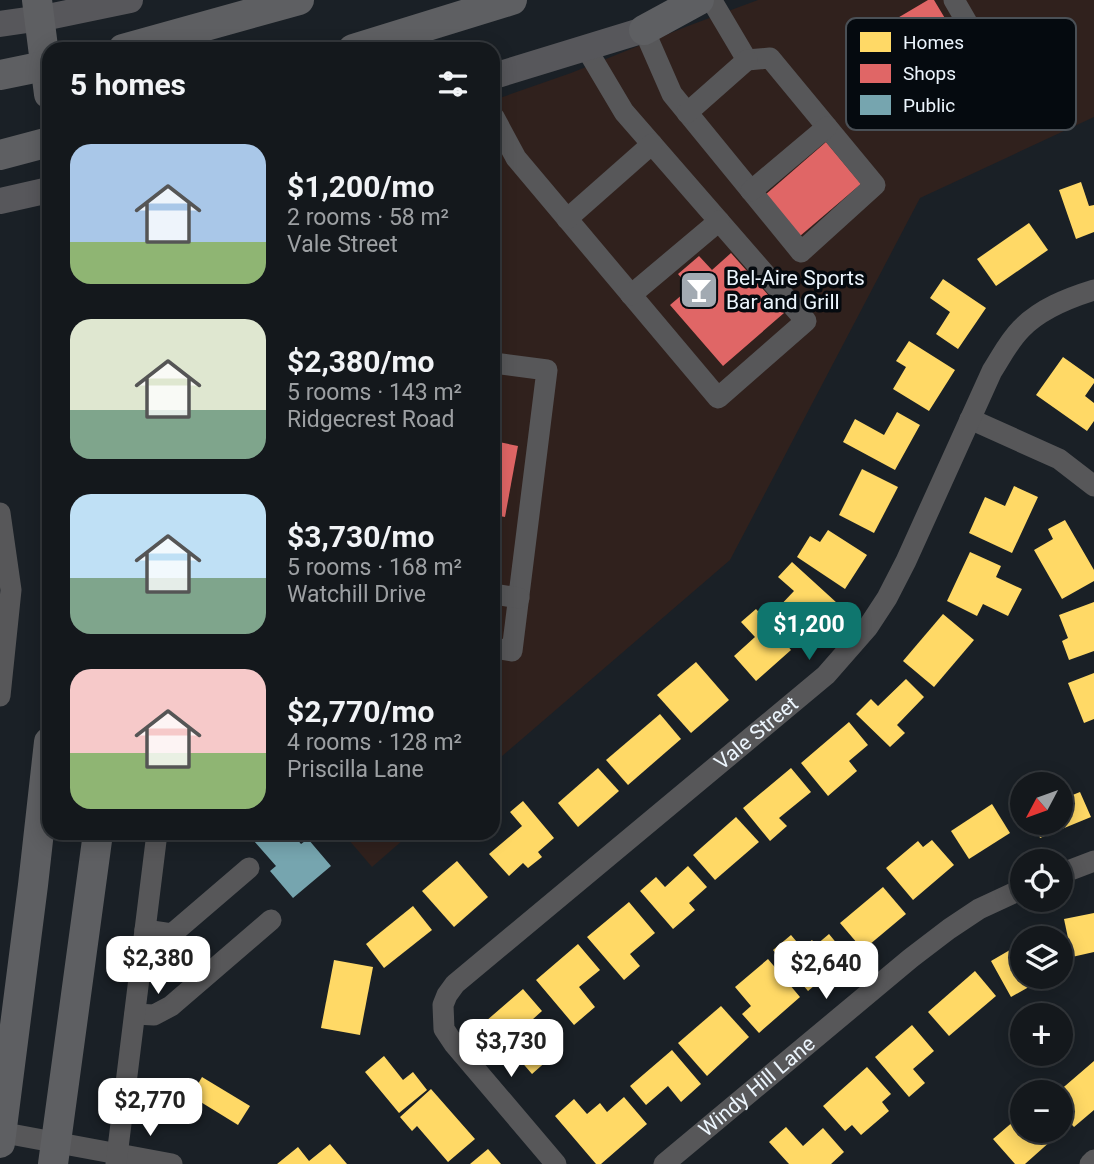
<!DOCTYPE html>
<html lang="en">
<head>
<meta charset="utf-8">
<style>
  :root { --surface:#14181c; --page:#1d2125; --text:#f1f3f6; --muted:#9da0a3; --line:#33373b; --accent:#0f766e }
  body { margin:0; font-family:Roboto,sans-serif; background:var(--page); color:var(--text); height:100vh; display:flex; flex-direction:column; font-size:26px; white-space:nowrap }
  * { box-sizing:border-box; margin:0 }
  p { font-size:23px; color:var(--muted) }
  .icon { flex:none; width:38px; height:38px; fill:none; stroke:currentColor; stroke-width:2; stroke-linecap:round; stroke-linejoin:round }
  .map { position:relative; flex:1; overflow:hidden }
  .panel { position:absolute; left:42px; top:42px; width:458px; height:798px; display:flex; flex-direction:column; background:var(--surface); border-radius:21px; box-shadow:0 4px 18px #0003,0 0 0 2px var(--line) }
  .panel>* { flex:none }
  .needle { width:46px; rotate:229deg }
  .buttons { position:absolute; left:1010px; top:772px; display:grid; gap:14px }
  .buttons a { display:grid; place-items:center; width:63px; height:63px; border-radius:50%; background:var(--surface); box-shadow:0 4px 18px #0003,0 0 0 2px var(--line); font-size:35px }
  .price { position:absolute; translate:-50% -60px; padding:0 16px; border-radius:14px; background:#fff; color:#222; font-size:23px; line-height:46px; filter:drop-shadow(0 2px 4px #0008) }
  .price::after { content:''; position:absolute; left:50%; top:42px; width:21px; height:16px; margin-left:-10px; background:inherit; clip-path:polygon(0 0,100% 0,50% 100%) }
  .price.current { background:var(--accent); color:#fff }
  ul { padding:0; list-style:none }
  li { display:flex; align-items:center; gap:21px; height:175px; padding:0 28px }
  li span { display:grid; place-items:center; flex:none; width:196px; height:140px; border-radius:21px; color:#555 }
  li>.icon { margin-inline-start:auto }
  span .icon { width:84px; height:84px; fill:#fffc; stroke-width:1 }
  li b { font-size:30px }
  h2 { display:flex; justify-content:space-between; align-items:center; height:84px; padding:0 28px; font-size:30px }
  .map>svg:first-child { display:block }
</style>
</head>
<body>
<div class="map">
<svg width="1094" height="1164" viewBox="0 0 1094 1164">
  <rect width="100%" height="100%" fill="#1a2026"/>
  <!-- commercial -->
  <g fill="#30211d">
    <polygon points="758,0 1094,0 1094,117 920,198 730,560 494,763 494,100 571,73 688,26"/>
    <polygon points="343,833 411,833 372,867"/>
  </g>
  <!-- homes -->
  <g fill="#ffd966">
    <polygon points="1081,182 1089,206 1094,205 1094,232 1076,239 1059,190"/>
    <polygon points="1029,223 1048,250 996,286 977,259"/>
    <polygon points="943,279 986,308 958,349 936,334 950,312 930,298"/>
    <polygon points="909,341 955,370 929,411 893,389 906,367 896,361"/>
    <polygon points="1063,357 1094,379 1094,383 1085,396 1094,403 1094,421 1087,431 1036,395"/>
    <polygon points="897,412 920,425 895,470 843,442 855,419 884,435"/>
    <polygon points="862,469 898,487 874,533 839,515"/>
    <polygon points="1014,486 1038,497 1012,553 969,533 985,497 1005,506"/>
    <polygon points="1065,520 1094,570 1094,581 1062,599 1034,550 1053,539 1048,529"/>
    <polygon points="828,530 867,555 845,589 797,557 810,536 820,542"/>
    <polygon points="970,552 1001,566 996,577 1022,589 1008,616 983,604 977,616 947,601"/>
    <polygon points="792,562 837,603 806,637 776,610 794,591 778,577"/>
    <polygon points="1094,602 1094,651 1069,660 1062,641 1068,638 1059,615"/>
    <polygon points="756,609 791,650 756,681 734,656 755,637 741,622"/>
    <polygon points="943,614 974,640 934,687 903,661"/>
    <polygon points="696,662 729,700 691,733 657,695"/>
    <polygon points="1094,673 1094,719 1084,723 1068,683"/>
    <polygon points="906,679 924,697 897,725 905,733 890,747 856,714 871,699 878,706"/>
    <polygon points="660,714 681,739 628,785 606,760"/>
    <polygon points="849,722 868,745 849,761 857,771 828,796 801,763"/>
    <polygon points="598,768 619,791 578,827 558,803"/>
    <polygon points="791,768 811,792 779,818 787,826 770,841 743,808"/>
    <polygon points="1080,792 1091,817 1040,838 1034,822 1060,822 1060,800"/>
    <polygon points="523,801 554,838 538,852 542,857 528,868 523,863 509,876 489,854 522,826 510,812"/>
    <polygon points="992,804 1010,833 969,859 951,831"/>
    <polygon points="736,817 759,842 715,880 693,855"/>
    <polygon points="932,840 954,865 913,900 886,868 918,841 923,847"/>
    <polygon points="457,861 488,897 454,927 422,891"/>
    <polygon points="688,866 707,887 689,903 695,910 673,929 640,891 656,877 665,887"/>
    <polygon points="883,887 906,914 863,950 840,923"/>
    <polygon points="629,902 655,933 630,954 640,966 624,980 587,937"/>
    <polygon points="413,906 432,930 384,968 366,944"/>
    <polygon points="1094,913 1094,952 1072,957 1064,919"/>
    <polygon points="829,934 848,957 808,991 773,950 791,935 802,948 812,940 816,945"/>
    <polygon points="1022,943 1022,976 1042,976 1043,979 1011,997 991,961"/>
    <polygon points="578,944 600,970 579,987 595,1007 574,1025 536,980"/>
    <polygon points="768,959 800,997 759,1033 742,1014 751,1006 735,987"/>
    <polygon points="334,960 373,967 360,1035 321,1028"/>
    <polygon points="975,971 996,996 949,1036 928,1012"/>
    <polygon points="523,989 542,1011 523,1028 549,1059 532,1074 486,1021"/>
    <polygon points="721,1006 749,1037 707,1076 678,1043"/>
    <polygon points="912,1025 934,1051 913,1069 925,1083 909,1097 875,1057"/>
    <polygon points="672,1050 701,1084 681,1102 668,1086 646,1105 630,1086"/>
    <polygon points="384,1056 403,1080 413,1072 427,1090 399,1113 365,1072"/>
    <polygon points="1094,1061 1094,1110 1074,1127 1060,1112 1060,1092 1058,1092"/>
    <polygon points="867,1067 891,1094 882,1102 889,1111 861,1135 852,1125 845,1131 823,1106"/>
    <polygon points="202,1077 250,1106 238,1125 191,1096"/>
    <polygon points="431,1089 475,1139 448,1162 417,1126 412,1131 400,1117"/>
    <polygon points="624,1097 647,1124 601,1164 596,1164 555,1116 574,1099 587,1114 600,1103 607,1112"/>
    <polygon points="1022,1114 1022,1130 1043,1130 1052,1140 1025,1164 1015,1164 993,1139"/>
    <polygon points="786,1127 803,1146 823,1128 844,1152 831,1164 789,1164 769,1142"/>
    <polygon points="330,1144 347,1164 277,1164 298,1147 309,1161"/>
    <polygon points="488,1149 501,1164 470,1164"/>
  </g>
  <!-- shops -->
  <g fill="#e06666">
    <polygon points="928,0 934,0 949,25 925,40 936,59 912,73 905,60 868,82 856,60 869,51 862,39"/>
    <polygon points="826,142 861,184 800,236 765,195"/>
    <polygon points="731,253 784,313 723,366 670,305 690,288 678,274 699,256 712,270"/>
    <polygon points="494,441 518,446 505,517 494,515"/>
  </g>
  <!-- public -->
  <polygon fill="#76a5af" points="247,833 292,833 301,844 308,839 331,866 293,898 270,871 276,866"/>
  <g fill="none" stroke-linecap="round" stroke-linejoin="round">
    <!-- minor -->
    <g stroke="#575759" stroke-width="21">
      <polyline points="954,0 983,50"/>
      <polyline points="644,30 672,94 801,252 875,185 770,58 747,60 712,1"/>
      <polyline points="687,113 747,60"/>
      <polyline points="494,117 516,158 718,398 806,321 624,112 586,48"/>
      <polyline points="751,191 827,127"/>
      <polyline points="567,219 652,144"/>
      <polyline points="631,295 719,221"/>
      <polyline points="494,363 547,370 512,651 494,648"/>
      <polyline points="970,419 1059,459 1094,486"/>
      <polyline points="0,513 11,590 0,696"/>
      <polyline points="494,594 519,598"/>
      <polyline points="1060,874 1094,861"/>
      <polyline points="145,930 172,934 249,868"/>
      <polyline points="135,1014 154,1015 171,1006 271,920"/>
      <polyline points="0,1132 172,1164"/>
      <polyline points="116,1164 157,833"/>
      <path id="s1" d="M556 1164 454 1044 444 1029 443 1005 447 995 455 984 826 675 868 627 887 598 906 561 992 371C1001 357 1009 341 1021 329 1040 309 1068 298 1094 290"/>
      <path id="s2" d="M664 1164 911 958 949 929 979 909 1022 889"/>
      <polyline points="1090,1164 1094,1160"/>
    </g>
    <!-- major -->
    <g stroke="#57575b" stroke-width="26">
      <polyline points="0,24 48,17 130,0"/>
      <polyline points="494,76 644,30 662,22"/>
      <polyline points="0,201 49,190"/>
    </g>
    <!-- highway -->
    <g stroke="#5e5f62" stroke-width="30">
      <polyline points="37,0 49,94"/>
      <polyline points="644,30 699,0"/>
      <polyline points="123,49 299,0"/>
      <polyline points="353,49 512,0"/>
      <polyline points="0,75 49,65"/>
      <polyline points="0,155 49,142"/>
      <polyline points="0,1143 33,885 49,742"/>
      <polyline points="53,1164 98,833"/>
    </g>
  </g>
  <!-- icons -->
  <defs>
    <g id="bar-square" transform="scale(2.0125)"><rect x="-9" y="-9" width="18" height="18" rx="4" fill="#a2aab2" stroke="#050a0f"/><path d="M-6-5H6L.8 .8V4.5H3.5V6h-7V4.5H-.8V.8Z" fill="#fff"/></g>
  </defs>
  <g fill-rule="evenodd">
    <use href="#bar-square" x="699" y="290"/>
  </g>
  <g text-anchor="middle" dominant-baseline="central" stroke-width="7" stroke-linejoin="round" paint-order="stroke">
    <!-- poi labels -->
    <g font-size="21" fill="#ecf5fd" stroke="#050a0f" text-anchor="start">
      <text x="726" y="278">Bel-Aire Sports<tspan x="726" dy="24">Bar and Grill</tspan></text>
    </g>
    <!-- street labels -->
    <g font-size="21" fill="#ecf5fd" stroke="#050a0f">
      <text stroke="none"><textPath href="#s1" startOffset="616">Vale Street</textPath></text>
      <text stroke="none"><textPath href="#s2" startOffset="121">Windy Hill Lane</textPath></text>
    </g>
  </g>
  <!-- legend -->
  <rect x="846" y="18" width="230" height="112" rx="10" fill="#050a0f" stroke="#4a5056" stroke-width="2"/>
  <rect x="860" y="32" width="31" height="20" fill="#ffd966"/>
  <rect x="860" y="64" width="31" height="19" fill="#e06666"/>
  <rect x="860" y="95" width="31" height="20" fill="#76a5af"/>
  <g font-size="19" fill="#ecf5fd">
    <text x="903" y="49">Homes</text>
    <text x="903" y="80">Shops</text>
    <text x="903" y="112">Public</text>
  </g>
</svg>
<div class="buttons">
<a><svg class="needle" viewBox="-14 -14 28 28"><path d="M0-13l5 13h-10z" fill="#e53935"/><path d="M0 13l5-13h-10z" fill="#9da0a3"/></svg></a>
<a><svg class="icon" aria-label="locate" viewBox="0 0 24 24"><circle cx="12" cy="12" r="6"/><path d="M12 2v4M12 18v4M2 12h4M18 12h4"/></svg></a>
<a><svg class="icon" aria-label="layers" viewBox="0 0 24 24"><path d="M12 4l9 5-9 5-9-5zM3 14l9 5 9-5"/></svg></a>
<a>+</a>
<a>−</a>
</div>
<b class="price current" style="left:809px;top:662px">$1,200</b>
<b class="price" style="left:158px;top:996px">$2,380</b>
<b class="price" style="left:826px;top:1001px">$2,640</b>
<b class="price" style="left:511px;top:1079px">$3,730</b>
<b class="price" style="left:150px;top:1138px">$2,770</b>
<section class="panel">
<h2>5 homes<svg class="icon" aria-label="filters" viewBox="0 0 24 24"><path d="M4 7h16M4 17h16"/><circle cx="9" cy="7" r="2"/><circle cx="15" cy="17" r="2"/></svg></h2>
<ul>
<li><span style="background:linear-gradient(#a9c7e8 70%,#8fb573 0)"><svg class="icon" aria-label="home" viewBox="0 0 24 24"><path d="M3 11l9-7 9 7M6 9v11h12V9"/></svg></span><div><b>$1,200/mo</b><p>2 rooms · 58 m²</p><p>Vale Street</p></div></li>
<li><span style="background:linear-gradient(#dfe7d0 65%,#7fa58c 0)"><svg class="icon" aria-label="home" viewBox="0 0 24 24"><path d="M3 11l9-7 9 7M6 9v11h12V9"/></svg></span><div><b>$2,380/mo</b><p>5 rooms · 143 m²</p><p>Ridgecrest Road</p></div></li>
<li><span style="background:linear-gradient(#bfe0f5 60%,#7fa58c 0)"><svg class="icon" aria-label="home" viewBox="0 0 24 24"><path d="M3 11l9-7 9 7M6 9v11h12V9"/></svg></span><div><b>$3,730/mo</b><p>5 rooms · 168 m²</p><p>Watchill Drive</p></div></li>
<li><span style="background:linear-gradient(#f6c9c9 60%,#8fb573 0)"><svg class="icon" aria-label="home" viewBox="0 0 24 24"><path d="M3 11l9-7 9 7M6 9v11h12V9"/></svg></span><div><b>$2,770/mo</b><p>4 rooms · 128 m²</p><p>Priscilla Lane</p></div></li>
</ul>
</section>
</div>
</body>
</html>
